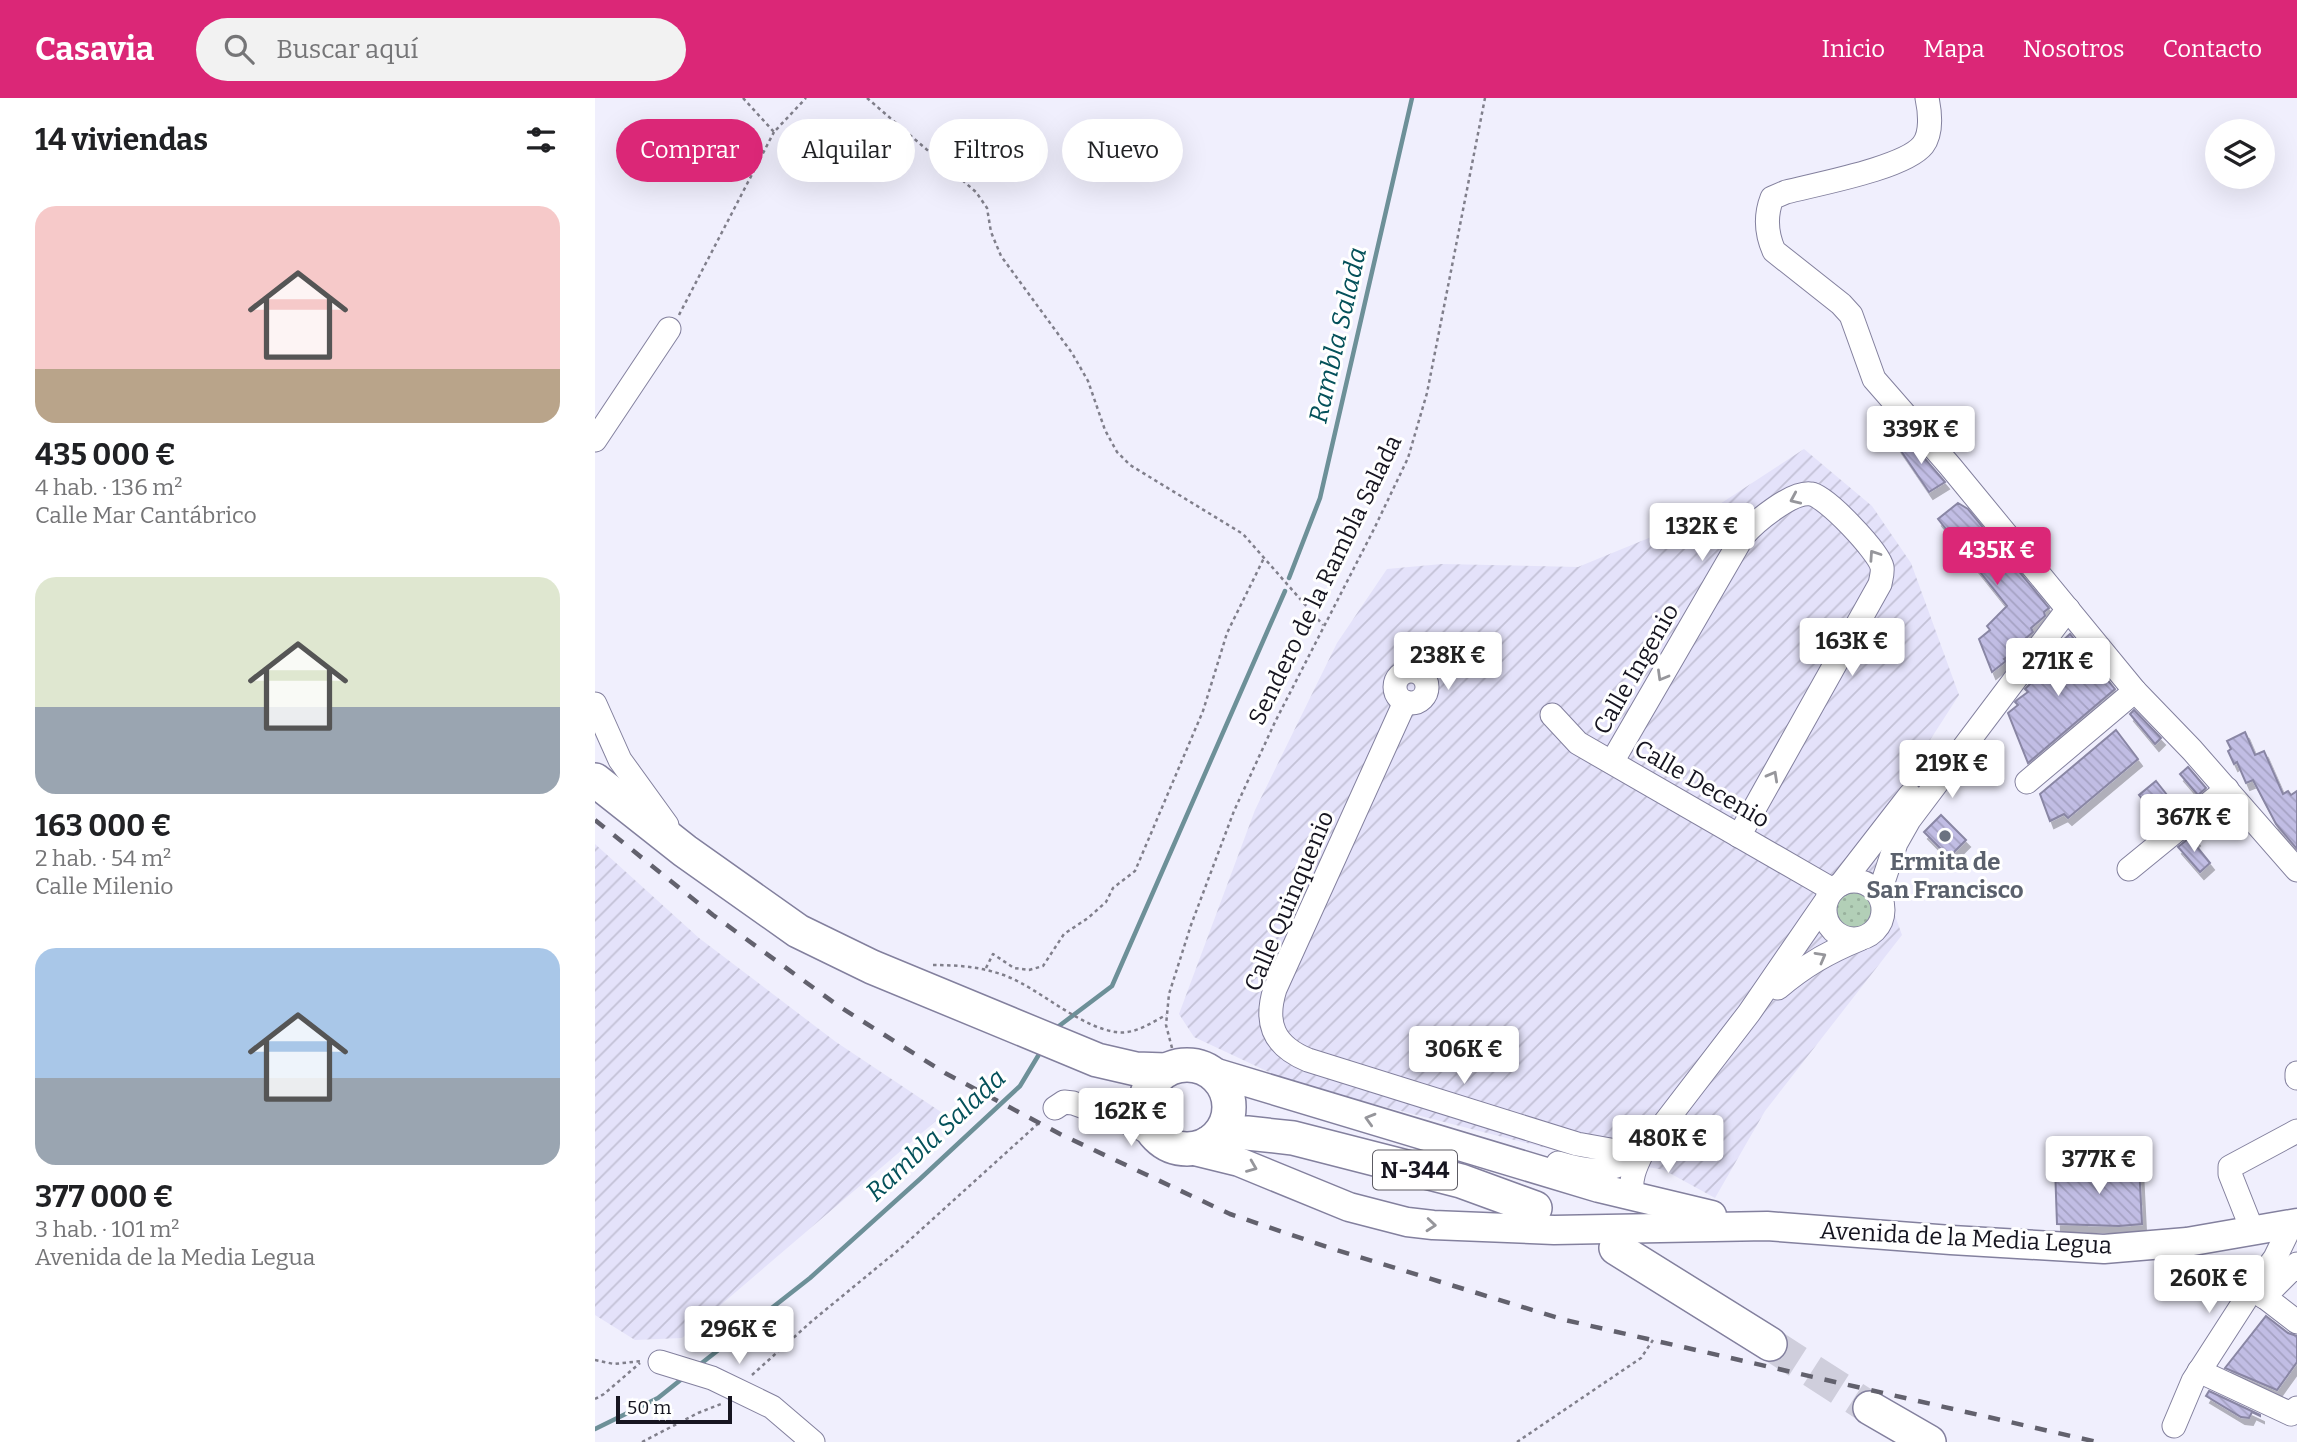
<!DOCTYPE html>
<html lang="es">
<head>
<meta charset="utf-8">
<style>
  :root { --surface:#fff; --page:#f2f2f2; --text:#202124; --muted:#757577; --accent:#db2777 }
  body { margin:0; font-family:Bitter,serif; background:var(--page); color:var(--text); height:100vh; display:flex; flex-direction:column; font-size:26px; white-space:nowrap }
  * { box-sizing:border-box; margin:0 }
  p { font-size:23px; color:var(--muted) }
  .icon { flex:none; width:38px; height:38px; fill:none; stroke:currentColor; stroke-width:2; stroke-linecap:round; stroke-linejoin:round }
  .map { position:relative; flex:1; overflow:hidden }
  .panel { display:flex; flex-direction:column; background:var(--surface); width:595px }
  .panel>* { flex:none }
  .top-card { position:absolute; left:21px; top:21px; width:665px; height:63px; display:flex; gap:14px }
  .fabs { position:absolute; left:1610px; top:21px; display:grid; gap:14px }
  .fabs a { display:grid; place-items:center; width:70px; height:70px; border-radius:50%; background:var(--surface); box-shadow:0 7px 28px #0002; font-size:35px }
  .scale { position:absolute; left:21px; bottom:18px; width:116px; box-sizing:border-box; padding-left:7px; border:4px solid #161520; border-top:0; font-size:19px; line-height:24px; white-space:nowrap; color:#161520; -webkit-text-stroke:5px #fff; paint-order:stroke }
  .price { position:absolute; translate:-50% -60px; padding:0 16px; border-radius:7px; background:#fff; color:#222; font-size:23px; line-height:46px; filter:drop-shadow(0 2px 4px #0008) }
  .price::after { content:''; position:absolute; left:50%; top:42px; width:21px; height:16px; margin-left:-10px; background:inherit; clip-path:polygon(0 0,100% 0,50% 100%) }
  .price.selected { background:var(--accent); color:#fff }
  ul { padding:0; list-style:none }
  li { display:grid; align-content:center; gap:14px; height:371px; padding:0 35px }
  li span { display:grid; place-items:center; height:217px; border-radius:21px; color:#555 }
  li>.icon { margin-inline-start:auto }
  span .icon { width:126px; height:126px; fill:#fffc; stroke-width:1 }
  li b { font-size:30px }
  h2 { display:flex; justify-content:space-between; align-items:center; height:84px; padding:0 35px; font-size:30px }
  .pill { padding:0 24px; border-radius:32px; background:var(--surface); box-shadow:0 7px 28px #0002; font-size:24px; line-height:63px }
  .pill.selected { background:var(--accent); color:#fff }
  header { display:flex; align-items:center; gap:42px; box-sizing:border-box; height:98px; padding:0 35px; background:var(--accent); color:#fff }
  header strong { font-size:33px }
  nav { display:flex; gap:38px; margin-inline-start:auto; font-size:24px }
  .search { width:490px; height:63px; background:var(--page); display:flex; align-items:center; gap:18px; box-sizing:border-box; padding:0 24px; border-radius:38px; color:var(--muted); font-size:26px }
  main { display:flex; flex:1; min-height:0 }
  .map>svg:first-child { display:block }
</style>
</head>
<body>
<header>
<strong>Casavia</strong>
<div class="search"><svg class="icon" aria-label="search" viewBox="0 0 24 24"><circle cx="10" cy="10" r="6"/><path d="M15 15l6 6"/></svg>Buscar aquí</div>
<nav><a>Inicio</a><a>Mapa</a><a>Nosotros</a><a>Contacto</a></nav>
</header>
<main>
<section class="panel">
<h2>14 viviendas<svg class="icon" aria-label="filters" viewBox="0 0 24 24"><path d="M4 7h16M4 17h16"/><circle cx="9" cy="7" r="2"/><circle cx="15" cy="17" r="2"/></svg></h2>
<ul>
<li><span style="background:linear-gradient(#f6c9c9 75%,#b9a48a 0)"><svg class="icon" aria-label="home" viewBox="0 0 24 24"><path d="M3 11l9-7 9 7M6 9v11h12V9"/></svg></span><div><b>435 000 €</b><p>4 hab. · 136 m²</p><p>Calle Mar Cantábrico</p></div></li>
<li><span style="background:linear-gradient(#dfe7d0 60%,#9aa5b1 0)"><svg class="icon" aria-label="home" viewBox="0 0 24 24"><path d="M3 11l9-7 9 7M6 9v11h12V9"/></svg></span><div><b>163 000 €</b><p>2 hab. · 54 m²</p><p>Calle Milenio</p></div></li>
<li><span style="background:linear-gradient(#a9c7e8 60%,#9aa5b1 0)"><svg class="icon" aria-label="home" viewBox="0 0 24 24"><path d="M3 11l9-7 9 7M6 9v11h12V9"/></svg></span><div><b>377 000 €</b><p>3 hab. · 101 m²</p><p>Avenida de la Media Legua</p></div></li>
</ul>
</section>
<div class="map">
<svg width="1702" height="1344" viewBox="0 0 1702 1344">
  <defs>
    <pattern id="industrial-furrows" width="10" height="10" patternUnits="userSpaceOnUse" patternTransform="scale(1.75)"><rect width="10" height="10" fill="#e4e2fa"/><path d="M-1 1l2-2M0 10L10 0M9 11l2-2" fill="none" stroke="#c3c1d6"/></pattern>
    <pattern id="grass-dots" width="8" height="8" patternUnits="userSpaceOnUse" patternTransform="scale(1.75)"><rect width="8" height="8" fill="#b2cfb7"/><path d="M2 2h.1M6 6h.1" fill="none" stroke="#98b19d" stroke-width="1.8" stroke-linecap="round"/></pattern>
    <pattern id="building-back-hatch" width="6" height="6" patternUnits="userSpaceOnUse" patternTransform="scale(1.75)"><rect width="6" height="6" fill="#c1bde4"/><path d="M-1 5l2 2M0 0l6 6M5-1l2 2" fill="none" stroke="#a5a2c3"/></pattern>
    <filter id="shadow"><feDropShadow dx="4" dy="7" stdDeviation="0" flood-color="#0004"/></filter>
  </defs>
  <rect width="100%" height="100%" fill="#f0effd"/>
  <!-- industrial -->
  <g fill="url(#industrial-furrows)">
    <polygon points="1209,351 1277,408 1316,465 1364,597 1272,740 1307,837 1170,1013 1120,1100 1069,1072 951,1050 697,985 599,939 584,916 660,712 742,545 792,471 847,466 983,469 1105,419"/>
    <polygon points="0,746 104,840 241,944 349,1016 87,1240 40,1242 0,1217"/>
  </g>
  <!-- grass -->
  <path fill="url(#grass-dots)" d="M1255 787 1272 790 1283 803V820L1272 833C1251 835 1236 837 1234 810Z"/>
  <g fill="none" stroke-linecap="round" stroke-linejoin="round">
    <!-- stream -->
    <g stroke="#6d9098" stroke-width="4.5">
      <polyline points="694,480 725,400 817,0"/>
      <polyline points="460,931 517,888 690,493"/>
      <polyline points="103,1268 215,1180 325,1081 425,988 446,953"/>
      <polyline points="0,1331 63,1300 88,1280"/>
    </g>
  </g>
  <!-- building -->
  <g fill="url(#building-back-hatch)" stroke="#8986a4" stroke-width="2" filter="url(#shadow)">
    <polygon points="1312,340 1350,384 1334,394 1302,347"/>
    <polygon points="1363,405 1373,411 1454,510 1449,514 1450,518 1436,530 1438,534 1423,547 1425,551 1409,561 1411,563 1397,574 1384,541 1395,532 1392,528 1412,508 1343,421"/>
    <polygon points="1475,536 1520,591 1433,665 1413,615 1423,607 1420,604 1422,602 1433,594 1430,591 1442,579 1441,577 1443,574 1454,566 1451,563 1453,561 1463,552 1461,550 1465,545"/>
    <polygon points="1539,612 1566,640 1560,646 1535,616"/>
    <polygon points="1521,632 1543,661 1473,720 1469,716 1455,723 1445,696"/>
    <polygon points="1650,634 1660,657 1669,653 1688,696 1693,693 1696,697 1702,693 1702,751 1681,726 1658,682 1651,685 1642,664 1639,666 1633,653 1636,651 1632,643"/>
    <polygon points="1593,669 1611,690 1603,697 1585,676"/>
    <polygon points="1561,683 1584,712 1567,726 1544,697"/>
    <polygon points="1346,717 1371,742 1354,759 1329,734"/>
    <polygon points="1598,737 1601,741 1598,744 1615,765 1605,774 1583,749"/>
    <polygon points="1544,1067 1547,1126 1524,1128 1462,1126 1460,1069 1519,1070"/>
    <polygon points="1671,1218 1693,1235 1702,1238 1702,1264 1682,1292 1630,1270"/>
    <polygon points="1614,1293 1665,1317 1665,1318 1657,1314 1654,1320 1646,1319 1611,1298"/>
  </g>
  <g fill="none" stroke-linecap="round" stroke-linejoin="round">
    <!-- highway-tunnel -->
    <polyline stroke="#cfcedc" stroke-width="33" stroke-dasharray="33 17" stroke-linecap="butt" points="1175,1246 1275,1310"/>
    <!-- minor casing -->
    <g stroke="#83809e" stroke-width="25">
      <g id="minor">
        <path d="M1332 0C1335 14 1337 35 1328 47 1310 70 1222 86 1191 94L1177 100C1170 118 1171 135 1179 153L1246 206 1256 217 1279 281 1355 368 1540 593 1597 652 1702 772"/>
        <polyline points="0,342 74,231"/>
        <circle cx="816" cy="589" r="16"/>
        <path d="M810 604 680 891C669 926 679 948 713 962L982 1046 1021 1053H1048"/>
        <polyline points="0,606 25,662 72,727"/>
        <polyline points="957,617 983,645 1238,792"/>
        <path d="M1017 664 1148 438C1160 424 1197 393 1216 396 1231 398 1284 454 1287 469 1288 474 1286 481 1285 486L1144 738"/>
        <polyline points="1432,684 1540,593"/>
        <polyline points="1534,771 1632,691"/>
        <circle cx="1259" cy="812" r="29"/>
        <polyline points="1246,786 1315,697"/>
        <polyline points="1284,796 1301,745 1314,722 1473,511"/>
        <path d="M1183 890C1209 868 1233 854 1265 841"/>
        <polyline points="1702,975 1702,980"/>
        <polyline points="460,1010 469,1004 478,1005 539,1027 563,1040"/>
        <path d="M963 1065C1000 1076 1016 1076 1048 1053"/>
        <path d="M1038 1099C1034 1082 1040 1069 1048 1053L1154 915 1231 803"/>
        <polyline points="1658,1134 1635,1076 1635,1069 1702,1033"/>
        <polyline points="1658,1190 1702,1224"/>
        <polyline points="1669,1199 1702,1166"/>
        <polyline points="65,1264 117,1280 177,1309 218,1344"/>
        <polyline points="1604,1273 1696,1316 1702,1310"/>
        <polyline points="1579,1328 1598,1283 1658,1190 1680,1160 1696,1127"/>
      </g>
    </g>
    <!-- major casing -->
    <g stroke="#83809e" stroke-width="31">
      <g id="major">
        <polyline points="615,973 1004,1090 1117,1117"/>
        <polyline points="546,1005 550,1012"/>
        <polyline points="591,1051 644,1064 754,1109 812,1124 838,1127 959,1132 1172,1128 1356,1142 1509,1151 1592,1144 1702,1125"/>
      </g>
    </g>
    <!-- highway casing -->
    <g stroke="#83809e" stroke-width="36">
      <g id="highway">
        <polyline points="0,682 90,753 203,833 277,869 502,962 541,971 571,972"/>
        <circle cx="592" cy="1009" r="42"/>
        <polyline points="614,1045 641,1035 652,1035 698,1040 866,1083 940,1110"/>
        <polyline points="1021,1150 1175,1246"/>
        <polyline points="1275,1310 1334,1344"/>
      </g>
    </g>
    <!-- path -->
    <g stroke="#807f8b" stroke-width="2.5" stroke-dasharray="3.5 3.5" stroke-linecap="butt">
      <polyline points="148,0 179,34 211,0"/>
      <polyline points="272,0 381,94 392,110 396,134 406,158 477,255 493,283 510,332 522,354 535,367 648,436 728,527"/>
      <polyline points="84,217 179,34"/>
      <path d="M338 867C369 867 399 870 426 885 454 900 490 930 521 934 539 937 556 925 571 917"/>
      <polyline points="391,870 398,856 419,870 434,872 448,868 469,836 493,820 511,804 518,790 540,773 608,613 632,535 669,460"/>
      <polyline points="577,950 571,927 574,896 596,827 639,713 680,624 779,431 813,360 832,295 890,0"/>
      <polyline points="0,1262 19,1266 47,1263"/>
      <polyline points="157,1277 217,1223 307,1149 446,1023"/>
      <polyline points="0,1301 9,1296 45,1265"/>
      <polyline points="47,1344 103,1315 126,1306"/>
      <polyline points="922,1344 1046,1260 1058,1242"/>
    </g>
    <!-- minor -->
    <use href="#minor" stroke="#fff" stroke-width="23"/>
    <!-- major -->
    <use href="#major" stroke="#fff" stroke-width="28"/>
    <!-- highway -->
    <use href="#highway" stroke="#fff" stroke-width="33"/>
    <!-- rail -->
    <polyline stroke="#62616d" stroke-width="4.5" stroke-dasharray="12 12" stroke-linecap="butt" points="0,722 118,817 245,909 350,975 467,1037 635,1116 735,1150 970,1222 1502,1344"/>
  </g>
  <!-- one-way arrows -->
  <defs><path id="oneway-chevron" d="M-2-3.5L2.5 0L-2 3.5" fill="none" stroke-width="1.6" stroke-linecap="round" stroke-linejoin="round" transform="scale(1.75)"/></defs>
  <g stroke="#96969b">
    <use href="#oneway-chevron" transform="translate(1200 401) rotate(156)"/>
    <use href="#oneway-chevron" transform="translate(1279 457) rotate(-124)"/>
    <use href="#oneway-chevron" transform="translate(1067 578) rotate(120)"/>
    <use href="#oneway-chevron" transform="translate(1178 678) rotate(-61)"/>
    <use href="#oneway-chevron" transform="translate(1226 859) rotate(-29)"/>
    <use href="#oneway-chevron" transform="translate(775 1021) rotate(-164)"/>
    <use href="#oneway-chevron" transform="translate(657 1069) rotate(22)"/>
    <use href="#oneway-chevron" transform="translate(836 1127) rotate(5)"/>
  </g>
  <!-- markers -->
  <circle fill="#6b7280" stroke="#fff" stroke-width="2.5" cx="1350" cy="738" r="7"/>
  <g text-anchor="middle" dominant-baseline="central" stroke-width="6" stroke-linejoin="round" paint-order="stroke">
    <!-- shield labels -->
    <rect fill="#fff" stroke="#5c5b63" stroke-width="2" x="778" y="1052.5" width="84" height="39" rx="5"/>
    <g font-size="23" font-weight="bold" fill="#161520">
      <text x="820" y="1072">N-344</text>
    </g>
    <!-- street labels -->
    <g font-size="24" fill="#161520" stroke="#fff">
      <text transform="translate(730 482) rotate(-64)">Sendero de la Rambla Salada</text>
      <text transform="translate(1041 571) rotate(-60)">Calle Ingenio</text>
      <text transform="translate(1107 686) rotate(30)">Calle Decenio</text>
      <text transform="translate(694 803) rotate(-67)">Calle Quinquenio</text>
      <text transform="translate(1371 1140) rotate(3)">Avenida de la Media Legua</text>
    </g>
    <!-- worship labels -->
    <g font-size="24" font-weight="bold" fill="#5b616d" stroke="#fff">
      <text x="1350" y="764">Ermita de<tspan x="1350" dy="28">San Francisco</tspan></text>
    </g>
    <!-- water labels -->
    <g font-size="26" font-style="italic" fill="#04515a" stroke="#fff">
      <text transform="translate(743 237) rotate(-77)">Rambla Salada</text>
      <text transform="translate(341 1037) rotate(-43)">Rambla Salada</text>
    </g>
  </g>
</svg>
<div class="fabs">
<a><svg class="icon" aria-label="layers" viewBox="0 0 24 24"><path d="M12 4l9 5-9 5-9-5zM3 14l9 5 9-5"/></svg></a>
</div>
<div class="scale">50 m</div>
<b class="price" style="left:1326px;top:368px">339K €</b>
<b class="price" style="left:1107px;top:465px">132K €</b>
<b class="price selected" style="left:1402px;top:489px">435K €</b>
<b class="price" style="left:1257px;top:580px">163K €</b>
<b class="price" style="left:853px;top:594px">238K €</b>
<b class="price" style="left:1463px;top:600px">271K €</b>
<b class="price" style="left:1357px;top:702px">219K €</b>
<b class="price" style="left:1599px;top:756px">367K €</b>
<b class="price" style="left:869px;top:988px">306K €</b>
<b class="price" style="left:536px;top:1050px">162K €</b>
<b class="price" style="left:1073px;top:1077px">480K €</b>
<b class="price" style="left:1504px;top:1098px">377K €</b>
<b class="price" style="left:1614px;top:1217px">260K €</b>
<b class="price" style="left:144px;top:1268px">296K €</b>
<div class="top-card">
<a class="pill selected">Comprar</a>
<a class="pill">Alquilar</a>
<a class="pill">Filtros</a>
<a class="pill">Nuevo</a>
</div>
</div>
</main>
</body>
</html>
